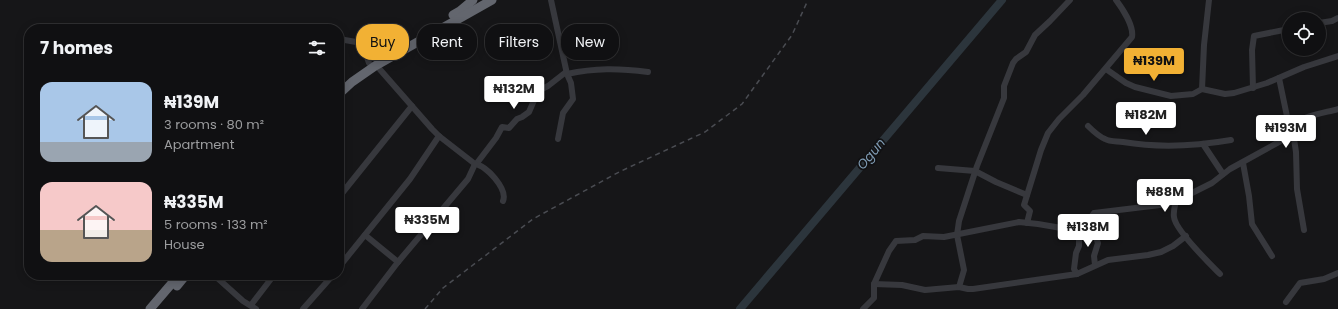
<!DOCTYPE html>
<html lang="en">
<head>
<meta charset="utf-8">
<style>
  :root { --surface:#101012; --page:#1e1e20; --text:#f1f3f6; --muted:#9c9d9f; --line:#303032; --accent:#f2b134 }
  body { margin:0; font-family:Poppins,sans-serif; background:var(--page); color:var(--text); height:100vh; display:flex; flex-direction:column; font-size:15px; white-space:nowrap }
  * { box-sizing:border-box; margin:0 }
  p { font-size:13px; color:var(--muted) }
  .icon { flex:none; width:22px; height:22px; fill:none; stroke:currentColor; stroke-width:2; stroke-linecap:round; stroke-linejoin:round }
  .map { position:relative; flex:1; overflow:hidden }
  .side { position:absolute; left:24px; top:24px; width:320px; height:256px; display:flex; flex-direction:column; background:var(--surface); border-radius:16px; box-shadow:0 2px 10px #0003,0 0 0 1px var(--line) }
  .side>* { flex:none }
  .top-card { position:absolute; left:356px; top:24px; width:380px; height:36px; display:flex; gap:8px }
  .tools { position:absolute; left:1282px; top:12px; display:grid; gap:8px }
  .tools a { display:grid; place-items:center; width:44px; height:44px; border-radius:50%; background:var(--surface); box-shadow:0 2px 10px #0003,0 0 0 1px var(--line); font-size:20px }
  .price { position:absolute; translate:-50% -34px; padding:0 9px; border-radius:4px; background:#fff; color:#222; font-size:13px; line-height:26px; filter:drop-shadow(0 1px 2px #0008) }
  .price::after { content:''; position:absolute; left:50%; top:24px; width:12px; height:9px; margin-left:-6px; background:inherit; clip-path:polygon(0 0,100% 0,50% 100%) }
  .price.selected { background:var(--accent); color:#111 }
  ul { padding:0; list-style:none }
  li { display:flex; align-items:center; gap:12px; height:100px; padding:0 16px }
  li span { display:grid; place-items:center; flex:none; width:112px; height:80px; border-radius:12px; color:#555 }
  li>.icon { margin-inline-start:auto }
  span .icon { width:48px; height:48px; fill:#fffc; stroke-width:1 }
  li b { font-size:17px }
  h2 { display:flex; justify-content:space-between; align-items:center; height:48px; padding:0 16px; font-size:17px }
  .tag { padding:0 14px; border-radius:16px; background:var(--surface); box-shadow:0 2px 10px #0003,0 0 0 1px var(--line); font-size:14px; line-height:36px }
  .tag.selected { background:var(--accent); color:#111 }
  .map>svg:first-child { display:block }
</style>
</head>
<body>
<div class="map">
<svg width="1338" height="309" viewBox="0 0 1338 309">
  <rect width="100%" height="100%" fill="#161618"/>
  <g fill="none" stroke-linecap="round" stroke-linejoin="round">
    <!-- river -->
    <polyline stroke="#2c353c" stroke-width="8" points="740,309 1002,0"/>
    <!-- minor -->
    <g stroke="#37383d" stroke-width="6">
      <polyline points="551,0 567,74 571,83 573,99 563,113 558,139"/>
      <polyline points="1319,23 1332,21 1338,18"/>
      <polyline points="339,39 362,43 369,63"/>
      <path d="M376 65 432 129 439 136 475 164C486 165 508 189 503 201"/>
      <polyline points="1106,69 1126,83 1135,87 1171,96 1193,94 1202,89 1225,94 1234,93 1267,83 1304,67 1338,56"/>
      <path d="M567 74C595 68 618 68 648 72"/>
      <polyline points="1279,78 1289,126 1294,139 1296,152 1297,189 1304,230"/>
      <polyline points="1253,88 1252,50 1254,36 1289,29"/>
      <polyline points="1202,89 1204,45 1209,0"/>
      <path d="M1088 126C1093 131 1098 136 1105 139 1110 142 1117 141 1123 142 1159 148 1196 146 1231 140"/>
      <polyline points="1203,144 1223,174"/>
      <polyline points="477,163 496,138 502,127 509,128 517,119 522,117 529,112 538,91 548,86 566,72"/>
      <polyline points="1243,163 1249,196 1252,224 1272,256"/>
      <polyline points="938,168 975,171 996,182 1027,195"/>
      <polyline points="339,197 412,106"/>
      <path d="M1176 201C1175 206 1173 211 1174 217 1175 230 1210 264 1220 274"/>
      <path d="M1027 223 1030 211 1024 205 1041 150 1048 133 1059 119 1083 95 1132 37C1134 26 1122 8 1116 0"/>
      <polyline points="1075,230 1079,239 1079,246 1076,253 1074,269 1077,274"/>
      <polyline points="365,235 398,262"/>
      <path d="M1095 265 1094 256 1098 243 1093 230 1091 217 1094 213 1160 205 1176 201 1212 183 1230 169 1288 137C1293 133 1293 129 1296 124 1301 116 1329 112 1338 109"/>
      <polyline points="339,267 410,179 439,136"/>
      <polyline points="214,275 243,301 256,309"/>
      <polyline points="874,284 902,285 925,290 959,287 968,289 973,289 1077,274 1108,260 1148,255 1161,252 1173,246 1186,236"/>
      <polyline points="959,287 964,270 957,235 959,221 977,166 1004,98 1004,86 1013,63 1016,59 1026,52 1035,35 1050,21 1070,0"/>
      <polyline points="1286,302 1300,283 1324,279 1338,273"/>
      <polyline points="251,305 274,275"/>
      <polyline points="303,309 333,275"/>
      <polyline points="362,309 398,262 468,179 475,164"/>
      <polyline points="863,309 874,298 874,284 889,251 896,241 915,240 923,236 944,237 1019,222 1038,224 1073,230 1093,230"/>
    </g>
    <!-- highway -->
    <g stroke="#63666e" stroke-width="9">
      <polyline points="453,15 460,11 473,0"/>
      <polyline points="339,94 352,82 375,66 492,0"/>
      <polyline points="177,286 186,275"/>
      <polyline points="150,309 179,275"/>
    </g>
    <!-- rail -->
    <polyline stroke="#4a4c52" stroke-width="1.5" stroke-dasharray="5 4" stroke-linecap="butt" points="425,309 443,288 533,219 619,172 705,132 742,104 792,35 808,0"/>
  </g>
  <g text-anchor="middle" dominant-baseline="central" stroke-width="3.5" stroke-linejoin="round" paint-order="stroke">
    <!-- water labels -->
    <g font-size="13" font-style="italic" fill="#7f9bb3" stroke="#111113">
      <text transform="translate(871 154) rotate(-50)">Ogun</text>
    </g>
  </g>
</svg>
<div class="tools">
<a><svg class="icon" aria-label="locate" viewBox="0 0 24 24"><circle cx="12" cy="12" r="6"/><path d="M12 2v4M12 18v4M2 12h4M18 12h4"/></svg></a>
</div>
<b class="price selected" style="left:1154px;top:82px">₦139M</b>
<b class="price" style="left:514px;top:110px">₦132M</b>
<b class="price" style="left:1146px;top:136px">₦182M</b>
<b class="price" style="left:1286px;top:149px">₦193M</b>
<b class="price" style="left:1165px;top:213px">₦88M</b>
<b class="price" style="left:427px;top:241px">₦335M</b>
<b class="price" style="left:1088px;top:248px">₦138M</b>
<div class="top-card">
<a class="tag selected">Buy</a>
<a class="tag">Rent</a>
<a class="tag">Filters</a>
<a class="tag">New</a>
</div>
<section class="side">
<h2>7 homes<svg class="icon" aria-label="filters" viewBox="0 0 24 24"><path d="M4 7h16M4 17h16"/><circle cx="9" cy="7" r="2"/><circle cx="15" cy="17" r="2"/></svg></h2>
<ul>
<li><span style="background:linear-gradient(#a9c7e8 75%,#9aa5b1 0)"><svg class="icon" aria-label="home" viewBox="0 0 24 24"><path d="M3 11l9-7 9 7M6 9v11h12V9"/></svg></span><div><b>₦139M</b><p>3 rooms · 80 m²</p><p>Apartment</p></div></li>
<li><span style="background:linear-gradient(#f6c9c9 60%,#b9a48a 0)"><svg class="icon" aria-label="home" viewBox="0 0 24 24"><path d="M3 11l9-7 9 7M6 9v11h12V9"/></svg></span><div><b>₦335M</b><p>5 rooms · 133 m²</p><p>House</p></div></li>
</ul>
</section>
</div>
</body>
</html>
